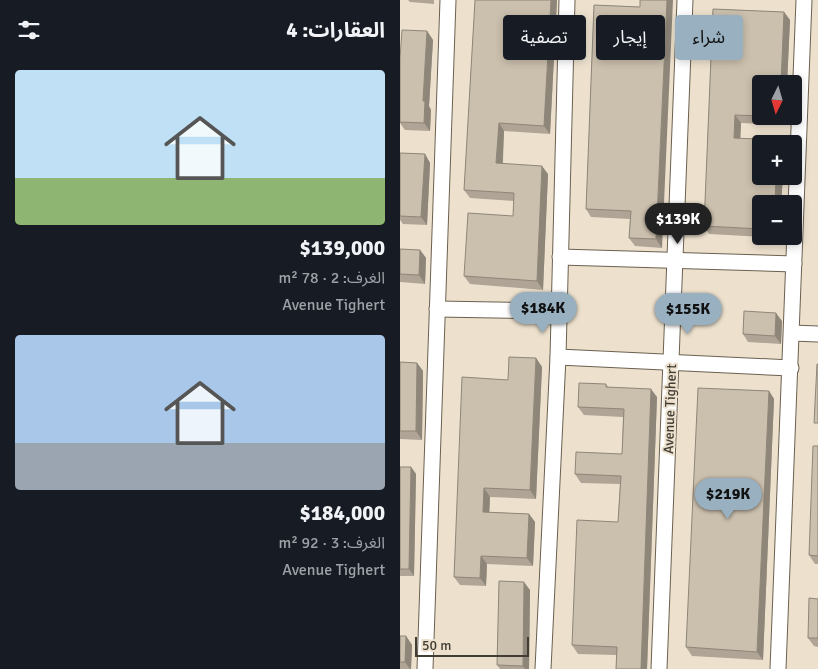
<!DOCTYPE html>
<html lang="ar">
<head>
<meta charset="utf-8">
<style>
  :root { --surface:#171b24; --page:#242831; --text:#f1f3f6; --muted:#9ea1a6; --accent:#98b0bf }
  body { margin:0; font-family:Signika,"Noto Sans Arabic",sans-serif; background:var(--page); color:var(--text); direction:rtl; height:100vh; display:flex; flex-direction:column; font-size:19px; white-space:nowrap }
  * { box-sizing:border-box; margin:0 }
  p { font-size:16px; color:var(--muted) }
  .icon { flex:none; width:28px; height:28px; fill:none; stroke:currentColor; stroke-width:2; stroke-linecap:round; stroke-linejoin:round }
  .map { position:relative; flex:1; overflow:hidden; direction:ltr }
  .details { display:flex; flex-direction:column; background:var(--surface); width:400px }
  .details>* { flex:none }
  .guide { position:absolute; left:15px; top:15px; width:328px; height:45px; direction:rtl; display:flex; gap:10px }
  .needle { width:32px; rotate:185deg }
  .fabs { position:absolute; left:352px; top:75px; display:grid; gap:10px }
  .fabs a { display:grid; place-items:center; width:50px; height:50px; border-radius:5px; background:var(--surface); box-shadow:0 2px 8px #0003; font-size:25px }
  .scale { position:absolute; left:15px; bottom:12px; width:114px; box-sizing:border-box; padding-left:5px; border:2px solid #413c34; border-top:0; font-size:14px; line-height:18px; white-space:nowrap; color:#413c34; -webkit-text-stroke:4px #ede1ce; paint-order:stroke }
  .price { position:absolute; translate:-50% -42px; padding:0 11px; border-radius:18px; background:var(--accent); color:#111; font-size:16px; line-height:32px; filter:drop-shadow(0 1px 2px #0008) }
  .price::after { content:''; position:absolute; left:50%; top:30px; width:15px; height:11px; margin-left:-8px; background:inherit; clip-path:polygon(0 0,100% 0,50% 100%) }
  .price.current { background:#222; color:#fff }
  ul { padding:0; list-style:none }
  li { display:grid; align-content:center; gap:10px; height:265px; padding:0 15px }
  li span { display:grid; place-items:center; height:155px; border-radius:5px; color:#555 }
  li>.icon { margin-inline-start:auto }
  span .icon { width:90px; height:90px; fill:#fffc; stroke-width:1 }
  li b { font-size:21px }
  h2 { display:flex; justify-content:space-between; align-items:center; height:60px; padding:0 15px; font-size:21px }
  .chip { padding:0 18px; border-radius:5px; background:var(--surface); box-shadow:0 2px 8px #0003; font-size:18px; line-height:45px }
  .chip.current { background:var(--accent); color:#111 }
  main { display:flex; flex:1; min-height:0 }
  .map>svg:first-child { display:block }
</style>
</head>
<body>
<main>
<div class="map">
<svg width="418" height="669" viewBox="0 0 418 669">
  <rect width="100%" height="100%" fill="#ede1ce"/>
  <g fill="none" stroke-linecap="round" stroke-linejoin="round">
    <!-- minor casing -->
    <g stroke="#6b6050" stroke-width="17">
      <g id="minor">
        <polyline points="160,257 394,264"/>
        <polyline points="37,309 158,311"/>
        <polyline points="392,333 418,334"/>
        <polyline points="158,357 391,368"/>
        <polyline points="25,669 48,0"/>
        <polyline points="143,669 158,357 167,0"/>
        <polyline points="259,669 285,0"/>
        <polyline points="378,669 404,0"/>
      </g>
    </g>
    <!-- minor -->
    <use href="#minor" stroke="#fff" stroke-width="15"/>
  </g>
  <!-- wall -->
  <g fill="#afa495">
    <polygon points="8,0 34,0 34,4 10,2"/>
    <polygon points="75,0 157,0 150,134 104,131 103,164 148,174 143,290 70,284 64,276 113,216 114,201 70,198 64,190"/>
    <polygon points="194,5 262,248 235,246 229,238 230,219 191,217 186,209"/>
    <polygon points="313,9 384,12 390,20 387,84 361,84 361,116 385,116 385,125 341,123 340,139 378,140 381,144 361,144 383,176 381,204 361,204 361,236 380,236 380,238 309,234 304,226"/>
    <polygon points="27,31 33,40 29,106 31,110 30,131 5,130 0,123 0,58"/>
    <polygon points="0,153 25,154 30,163 27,225 3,224 0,220"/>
    <polygon points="0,249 20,250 26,258 25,284 0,282"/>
    <polygon points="382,321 381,344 348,342 343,334"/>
    <polygon points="136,358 142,367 136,499 90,497 89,512 129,514 135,522 133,566 87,564 86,586 60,585 54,577 108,380"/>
    <polygon points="0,362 17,363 23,371 22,440 0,439"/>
    <polygon points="206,384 208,387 257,397 247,669 216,669 216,655 178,654 172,645 218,522 220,484 181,483 175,474 222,454 223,417 184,415 178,407"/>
    <polygon points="369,391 374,399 363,660 292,656 286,647"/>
    <polygon points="418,446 418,564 415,564 409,555"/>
    <polygon points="0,467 11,467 16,474 14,576 0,576"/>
    <polygon points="130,590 129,669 100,669 97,665"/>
    <polygon points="418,599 418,647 414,646 408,638"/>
    <polygon points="0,636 6,636 12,645 11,669 0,669"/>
  </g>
  <!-- shaded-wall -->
  <g fill="#8e8679">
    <polygon points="151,0 157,0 150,134 144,126"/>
    <polygon points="267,0 273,0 262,248 256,239"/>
    <polygon points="384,12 390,20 387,84 381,84"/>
    <polygon points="27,31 33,40 29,106 31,110 30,131 24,123 23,101"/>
    <polygon points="335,115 341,123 340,147 334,138"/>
    <polygon points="379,116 385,116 385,125 379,117"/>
    <polygon points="99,123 104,131 102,172 96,163"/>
    <polygon points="25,154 30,163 27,225 21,217"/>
    <polygon points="142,166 148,174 143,290 137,281"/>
    <polygon points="376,176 383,176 381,204 375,204"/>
    <polygon points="20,250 26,258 25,284 19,275"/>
    <polygon points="376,313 382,321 381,344 375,336"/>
    <polygon points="136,358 142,367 136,499 130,490"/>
    <polygon points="17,363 23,371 22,440 16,431"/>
    <polygon points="251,389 257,397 247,669 241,669"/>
    <polygon points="369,391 374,399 363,660 357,652"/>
    <polygon points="11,467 16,474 14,576 9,569"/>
    <polygon points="84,488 90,497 89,520 83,512"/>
    <polygon points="129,514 135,522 133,566 127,558"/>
    <polygon points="81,556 87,564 86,586 80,578"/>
    <polygon points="124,582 130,590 129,669 125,669 123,666"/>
    <polygon points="6,636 12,645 11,669 10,669 5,662"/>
  </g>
  <!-- building -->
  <g fill="#cbbfad" stroke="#8e8679">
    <polygon points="75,0 151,0 144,126 99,123 96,163 142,166 137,281 64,276 68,213 113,216 114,193 64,190"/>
    <polygon points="240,0 267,0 256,239 229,238 231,211 186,209 194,5 240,7"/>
    <polygon points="313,9 384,12 381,84 361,84 361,116 335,115 334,138 378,140 378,144 361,144 361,176 376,176 375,204 361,204 361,229 304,226"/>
    <polygon points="2,30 27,31 23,101 25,101 24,123 0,122 0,58"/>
    <polygon points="0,153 25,154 21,217 0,216"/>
    <polygon points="0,249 20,250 19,275 0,274"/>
    <polygon points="344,311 376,313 375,336 343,334"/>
    <polygon points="109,357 136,358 130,490 84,488 83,512 129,514 127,558 81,556 80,578 54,577 62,377 108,380"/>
    <polygon points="0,362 17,363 16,431 0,431"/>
    <polygon points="417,364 418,364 418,423 414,423"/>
    <polygon points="179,383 206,384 206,387 251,389 241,669 216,669 217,647 172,645 177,520 218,522 221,476 175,474 176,452 222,454 224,409 178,407"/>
    <polygon points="298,388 369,391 357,652 286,647"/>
    <polygon points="413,446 418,446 418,556 409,555"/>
    <polygon points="0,467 11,467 9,569 0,569"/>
    <polygon points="99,581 124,582 123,666 97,665"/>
    <polygon points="409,598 418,599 418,638 408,638"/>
    <polygon points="0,636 6,636 5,662 0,662"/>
  </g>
  <g text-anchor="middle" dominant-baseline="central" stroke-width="4" stroke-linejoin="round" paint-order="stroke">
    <!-- street labels -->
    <g font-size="14" fill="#413c34" stroke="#ede1ce">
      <text transform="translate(270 409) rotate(-88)">Avenue Tighert</text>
    </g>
  </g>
</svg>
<div class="fabs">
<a><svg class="needle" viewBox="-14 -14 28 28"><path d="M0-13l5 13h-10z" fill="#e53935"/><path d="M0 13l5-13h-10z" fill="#9ea1a6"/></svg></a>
<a>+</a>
<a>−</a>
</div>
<div class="scale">50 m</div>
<b class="price current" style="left:278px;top:245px">$139K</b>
<b class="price" style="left:143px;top:334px">$184K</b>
<b class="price" style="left:288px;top:335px">$155K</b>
<b class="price" style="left:328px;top:520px">$219K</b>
<div class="guide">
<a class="chip current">شراء</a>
<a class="chip">إيجار</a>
<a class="chip">تصفية</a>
</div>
</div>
<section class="details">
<h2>العقارات: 4<svg class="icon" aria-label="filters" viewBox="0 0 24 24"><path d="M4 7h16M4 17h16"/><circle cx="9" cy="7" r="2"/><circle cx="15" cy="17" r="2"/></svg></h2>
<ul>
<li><span style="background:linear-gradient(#bfe0f5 70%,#8fb573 0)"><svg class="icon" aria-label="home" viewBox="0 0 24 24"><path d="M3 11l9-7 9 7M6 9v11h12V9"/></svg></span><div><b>$139,000</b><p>الغرف: 2 · 78 m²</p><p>Avenue Tighert</p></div></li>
<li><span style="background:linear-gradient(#a9c7e8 70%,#9aa5b1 0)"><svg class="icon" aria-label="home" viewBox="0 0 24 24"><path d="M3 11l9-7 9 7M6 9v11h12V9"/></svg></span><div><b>$184,000</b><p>الغرف: 3 · 92 m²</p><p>Avenue Tighert</p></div></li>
</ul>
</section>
</main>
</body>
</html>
